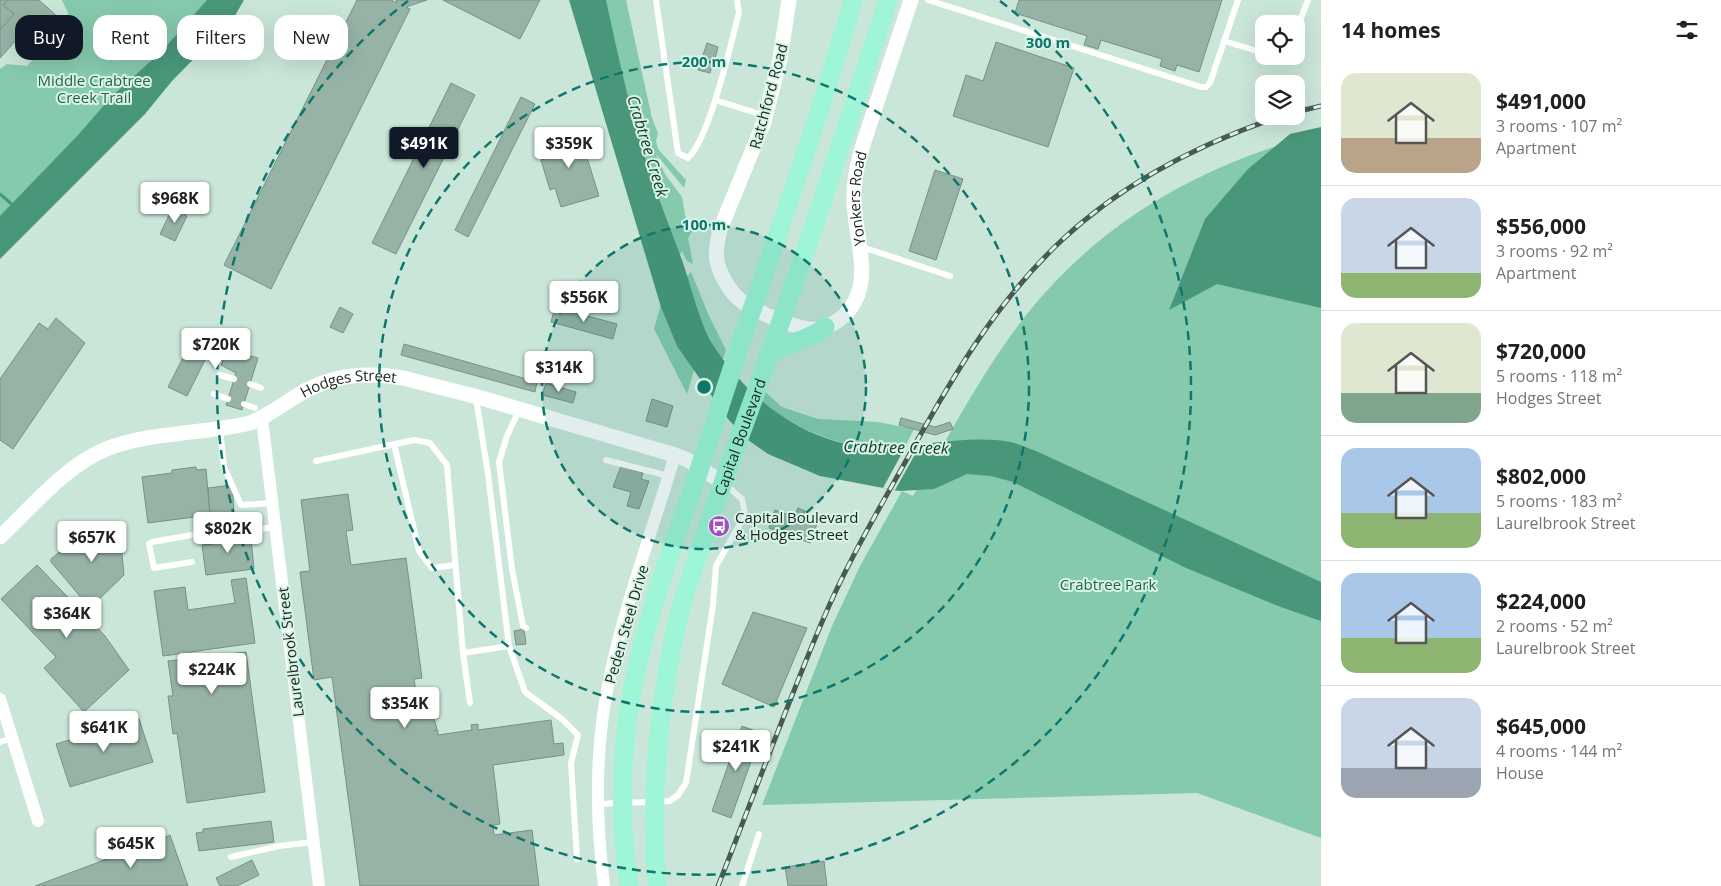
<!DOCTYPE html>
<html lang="en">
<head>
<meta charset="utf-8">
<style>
  :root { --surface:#fff; --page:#f2f2f2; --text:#202124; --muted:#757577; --line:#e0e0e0; --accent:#111827 }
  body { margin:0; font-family:"Open Sans",sans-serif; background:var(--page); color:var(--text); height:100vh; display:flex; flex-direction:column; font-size:19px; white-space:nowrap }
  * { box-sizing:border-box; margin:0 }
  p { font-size:16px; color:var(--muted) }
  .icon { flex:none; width:28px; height:28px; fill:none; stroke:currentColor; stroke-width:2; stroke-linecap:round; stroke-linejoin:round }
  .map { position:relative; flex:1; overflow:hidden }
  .panel { display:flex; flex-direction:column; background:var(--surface); width:400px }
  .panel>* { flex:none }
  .banner { position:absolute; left:15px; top:15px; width:475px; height:45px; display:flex; gap:10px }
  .tools { position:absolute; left:1255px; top:15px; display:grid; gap:10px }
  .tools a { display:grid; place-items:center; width:50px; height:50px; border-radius:10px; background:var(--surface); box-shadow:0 5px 20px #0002; font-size:25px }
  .price { position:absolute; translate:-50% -42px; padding:0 11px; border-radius:5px; background:#fff; color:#222; font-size:16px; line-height:32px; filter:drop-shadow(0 1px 2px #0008) }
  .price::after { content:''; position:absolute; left:50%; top:30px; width:15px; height:11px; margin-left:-8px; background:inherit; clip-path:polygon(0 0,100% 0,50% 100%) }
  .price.current { background:var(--accent); color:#fff }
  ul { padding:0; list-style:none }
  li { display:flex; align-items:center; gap:15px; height:125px; padding:0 20px }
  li+li { border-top:1px solid var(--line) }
  li span { display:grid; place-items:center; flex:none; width:140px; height:100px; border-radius:15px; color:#555 }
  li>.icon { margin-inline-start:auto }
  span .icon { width:60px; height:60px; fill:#fffc; stroke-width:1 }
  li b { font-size:21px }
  h2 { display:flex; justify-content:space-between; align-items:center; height:60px; padding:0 20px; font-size:21px }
  .chip { padding:0 18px; border-radius:15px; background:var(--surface); box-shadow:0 5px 20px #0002; font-size:18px; line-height:45px }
  .chip.current { background:var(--accent); color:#fff }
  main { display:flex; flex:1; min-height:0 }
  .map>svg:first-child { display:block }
</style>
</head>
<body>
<main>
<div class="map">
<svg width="1321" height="886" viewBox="0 0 1321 886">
  <rect width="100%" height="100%" fill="#cae6d9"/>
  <!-- green -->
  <g fill="#86caae">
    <polygon points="62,0 229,0 0,242 0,69 7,64 27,66 70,18"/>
    <polygon points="584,0 626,0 652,118 658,133 656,141 658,149 686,180 684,188 656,154 665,174 682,197 686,220 692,231 688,238 693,264 687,261 682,251 669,276 700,350 687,394 654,329 669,276"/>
    <path d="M1321 133V838L1197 793 762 805 832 626 860 566 902 491 913 496C945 444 973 388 1009 338 1086 229 1194 166 1321 133Z"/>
    <polygon points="691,272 709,316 726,350 723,359 711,348 684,280"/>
    <path d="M762 389 782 407 818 419 878 422 914 429 905 447C853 453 798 433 759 399Z"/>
  </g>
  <!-- water -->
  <g fill="#49977a">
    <polygon points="207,0 244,0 233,19 172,81 145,114 0,259 0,216 79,134 112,96 162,51"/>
    <path d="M569 0H606C618 55 630 111 647 164 658 197 670 228 682 260 690 283 700 323 711 342 740 388 785 428 838 442 895 457 953 432 1011 442 1019 444 1028 448 1036 451L1321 582V621L1278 606 1186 568 1013 482 991 476 967 474 934 489 899 491 820 476 768 454 748 440 728 419 677 346 661 307Z"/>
    <polygon points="1321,127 1321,308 1217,284 1169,310 1205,219 1248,169 1290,134"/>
  </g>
  <!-- pier -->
  <polygon fill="#cae6d9" points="922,442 895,490 883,488 907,444"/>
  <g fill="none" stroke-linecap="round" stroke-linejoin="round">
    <!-- stream -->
    <polyline stroke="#49977a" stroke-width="3" points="0,194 15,207"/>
  </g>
  <!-- building -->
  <g fill="#97b3a6" stroke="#779185">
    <polygon points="0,0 39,0 59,18 34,47 21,35 0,58"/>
    <polygon points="0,0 8,0 3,5 14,14 0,30"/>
    <polygon points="357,0 391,0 397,3 396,0 427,0 406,7 410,9 271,289 224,265"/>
    <polygon points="443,0 540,0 520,39"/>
    <polygon points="1019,0 1222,0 1199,72 1177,65 1175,71 1160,66 1162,59 1101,40 1098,49 1084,45 1087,36 1015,13"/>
    <polygon points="996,42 1074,68 1048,147 953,116 966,75 983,81"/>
    <polygon points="707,43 718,47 715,59 719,60 717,67 712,65 710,73 698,70"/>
    <polygon points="451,83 475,95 396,254 372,243"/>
    <polygon points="521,97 535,104 468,237 455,230"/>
    <polygon points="578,129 599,196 561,207 555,188 550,190 541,160 547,158 541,140"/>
    <polygon points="935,170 963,179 936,260 909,251"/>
    <polygon points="183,205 188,208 185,215 187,216 175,241 160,234 172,209 179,212"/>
    <polygon points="340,307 353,314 343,333 330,327"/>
    <polygon points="555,307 617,324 613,339 551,322"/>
    <polygon points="56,318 85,343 13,449 0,440 0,379 39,323 48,329"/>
    <polygon points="204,339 226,349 258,358 242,410 226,405 236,373 221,365 223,361 208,354 187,396 168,387 191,342 200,347"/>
    <polygon points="404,344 537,382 535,392 401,355"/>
    <polygon points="546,383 576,392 573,403 542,395"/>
    <polygon points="652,399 673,406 667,427 646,421"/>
    <polygon points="901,418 935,427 950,422 953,429 935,435 899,425"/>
    <polygon points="621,466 643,473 641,479 649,481 639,509 627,506 631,492 613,487"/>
    <polygon points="196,467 197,470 206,469 210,515 148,523 142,477 172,473 172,470"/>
    <polygon points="232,485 234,512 210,515 208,488"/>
    <polygon points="348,494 353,530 346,531 351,565 406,558 422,678 414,679 417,697 429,695 430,700 427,701 428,704 422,705 419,702 421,716 433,714 437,729 434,731 438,730 438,735 472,730 471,725 478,724 478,730 551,720 554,744 563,743 564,755 493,765 500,824 493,825 494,835 532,830 539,886 360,886 332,677 314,680 300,572 310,571 301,500"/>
    <polygon points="798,508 805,511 802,519 817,524 810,543 769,528 775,510 794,517"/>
    <polygon points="94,522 106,535 106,532 119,523 124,575 90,608 51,562 51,559 79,536 78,534"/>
    <polygon points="240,531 241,541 251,539 254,569 206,575 202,545 213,544 212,535"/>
    <polygon points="37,565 105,636 129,670 84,712 44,668 56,657 1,599"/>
    <polygon points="246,578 255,643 190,652 191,658 246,652 265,792 187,803 177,733 173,734 168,696 173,696 168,661 186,659 185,653 163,656 154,591 185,587 188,610 235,603 231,580"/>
    <polygon points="753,612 807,628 774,707 722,684"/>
    <polygon points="524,629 526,644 516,645 514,631"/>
    <polygon points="139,719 153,762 70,787 56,744"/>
    <polygon points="742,726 761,733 731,818 712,811"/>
    <polygon points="271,821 274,842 199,851 196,833 203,832 203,829"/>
    <polygon points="170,835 188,886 35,886 166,837"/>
    <polygon points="252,860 259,875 237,886 220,886 216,878"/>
    <polygon points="824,861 827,886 788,886 785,867"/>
  </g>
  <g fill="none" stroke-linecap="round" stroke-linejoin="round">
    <!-- service -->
    <g stroke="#fff" stroke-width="6">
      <path d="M656 0 678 153 688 158C710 137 730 46 739 13L737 0"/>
      <polyline points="928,0 1201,87 1206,87 1210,83 1238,0"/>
      <polyline points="1296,31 1308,0"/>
      <polyline points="1224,41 1264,53"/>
      <polyline points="1274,56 1285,56"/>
      <polyline points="715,100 766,116"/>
      <polyline points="862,247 950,276"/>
      <polyline points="220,375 234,379"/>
      <polyline points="250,384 261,388"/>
      <polyline points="214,394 228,399"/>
      <polyline points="476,398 488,474 509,646 525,692 562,719 578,735 571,763 577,859"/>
      <polyline points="244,404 255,408"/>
      <polyline points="519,410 507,436 499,462 512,569 523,626 526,628"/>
      <polyline points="220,429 224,467 241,505 272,503"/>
      <polyline points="394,444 419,551 432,568 455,565"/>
      <polyline points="606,460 669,476"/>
      <polyline points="316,461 414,440 430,443 447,465 463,653 509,646"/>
      <polyline points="192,562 154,568 149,544 152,542 243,526 252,530 275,527"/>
      <polyline points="463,653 470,703"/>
      <polyline points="0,742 13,738"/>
      <polyline points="597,804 670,801 678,795 686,783 713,605 716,566 745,515 742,499 725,484"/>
      <polyline points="231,857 279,846 313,842"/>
      <polyline points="742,886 759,834"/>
    </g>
    <!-- minor -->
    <g stroke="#fff" stroke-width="12">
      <polyline points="262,419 319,886"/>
      <polyline points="0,699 38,821"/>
      <path d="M604 886C597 829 595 772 603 715 615 629 650 539 675 455"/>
    </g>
    <!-- tertiary -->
    <g stroke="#fff" stroke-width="15">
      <path id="s1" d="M789 0 780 59 764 122 721 227C718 238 715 249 717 261 720 274 729 291 740 300 753 311 800 331 817 329 833 327 848 315 855 301 871 271 853 229 854 196 854 166 866 136 875 108 887 72 899 36 911 0"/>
      <path id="s2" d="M0 537C32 507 65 466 106 449 148 432 205 434 250 423 266 417 279 407 293 398 328 375 363 371 403 378L478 397 675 455 688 460 723 483"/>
    </g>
    <!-- primary -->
    <g stroke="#9ef5d7" stroke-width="19">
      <path d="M769 355C786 341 808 342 825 327"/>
      <path d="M629 886C620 824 620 759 631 697 647 606 684 519 712 431 757 287 812 146 853 0"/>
      <path id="s3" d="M657 886C650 804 657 723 673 642 679 607 692 573 703 540 728 466 756 394 781 321 819 215 853 107 888 0"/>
    </g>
    <!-- rail casing -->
    <g stroke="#4a5952" stroke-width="5">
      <g id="rail">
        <polyline points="1296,112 1321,106"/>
        <path d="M718 886C753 798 785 709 822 622 847 562 881 506 912 450 954 374 998 300 1062 240 1124 182 1201 143 1281 116"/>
      </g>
    </g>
    <!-- rail -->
    <use href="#rail" stroke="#d7f4e7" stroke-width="3" stroke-dasharray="9" stroke-linecap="butt"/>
  </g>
  <!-- distance rings -->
  <circle cx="704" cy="387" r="162" fill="#0f766e" fill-opacity=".12"/>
  <g fill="none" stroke="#0f766e" stroke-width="2.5" stroke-dasharray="9 6">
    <circle cx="704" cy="387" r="162"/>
    <circle cx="704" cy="387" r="325"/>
    <path d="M1000 1A487 487 0 1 1 408 1"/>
  </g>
  <!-- icons -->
  <defs>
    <g id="bus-disc" transform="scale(1.125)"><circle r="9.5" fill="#a14fbe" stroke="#d7f4e7"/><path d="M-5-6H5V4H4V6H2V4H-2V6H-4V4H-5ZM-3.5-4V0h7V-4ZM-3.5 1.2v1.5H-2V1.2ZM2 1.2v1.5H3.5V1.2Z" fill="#fff"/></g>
  </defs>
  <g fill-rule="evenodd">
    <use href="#bus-disc" x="719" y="526"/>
  </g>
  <g text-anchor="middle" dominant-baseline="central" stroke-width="4" stroke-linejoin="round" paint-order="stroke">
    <!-- park labels -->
    <g font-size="15" fill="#27634d" stroke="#d7f4e7">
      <text x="94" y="80">Middle Crabtree<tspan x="94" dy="17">Creek Trail</tspan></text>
      <text x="1108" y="584">Crabtree Park</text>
    </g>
    <!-- street labels -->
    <g font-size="15" fill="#1a2520" stroke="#d7f4e7">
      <text transform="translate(768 96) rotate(-75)">Ratchford Road</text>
      <text stroke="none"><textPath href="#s1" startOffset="555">Yonkers Road</textPath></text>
      <text stroke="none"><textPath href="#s2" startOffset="394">Hodges Street</textPath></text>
      <text stroke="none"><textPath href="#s3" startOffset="461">Capital Boulevard</textPath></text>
      <text transform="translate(626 624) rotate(-74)">Peden Steel Drive</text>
      <text transform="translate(290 652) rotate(-97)">Laurelbrook Street</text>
    </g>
    <!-- poi labels -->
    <g font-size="15" fill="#1a2520" stroke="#d7f4e7" text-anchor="start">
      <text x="735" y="517">Capital Boulevard<tspan x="735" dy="17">&amp; Hodges Street</tspan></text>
    </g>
    <!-- water labels -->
    <g font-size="16" font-style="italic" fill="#133729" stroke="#d7f4e7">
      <text transform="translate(648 146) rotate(73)">Crabtree Creek</text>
      <text transform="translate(896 447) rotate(1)">Crabtree Creek</text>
    </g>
  </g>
  <circle cx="704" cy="387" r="8" fill="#0f766e" stroke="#d7f4e7" stroke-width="2.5"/>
  <g font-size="15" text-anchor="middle" font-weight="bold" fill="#0f766e" stroke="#d7f4e7" stroke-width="4" stroke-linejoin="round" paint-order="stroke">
    <text x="1048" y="48">300 m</text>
    <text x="704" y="67">200 m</text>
    <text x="704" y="230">100 m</text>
  </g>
</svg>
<div class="tools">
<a><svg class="icon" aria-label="locate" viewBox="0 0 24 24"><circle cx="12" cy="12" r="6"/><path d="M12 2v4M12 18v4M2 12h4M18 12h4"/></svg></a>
<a><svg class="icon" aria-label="layers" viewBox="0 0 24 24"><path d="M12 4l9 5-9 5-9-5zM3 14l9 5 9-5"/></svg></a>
</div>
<b class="price current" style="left:424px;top:169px">$491K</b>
<b class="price" style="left:569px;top:169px">$359K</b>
<b class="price" style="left:175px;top:224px">$968K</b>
<b class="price" style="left:584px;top:323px">$556K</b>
<b class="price" style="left:216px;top:370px">$720K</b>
<b class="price" style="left:559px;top:393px">$314K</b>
<b class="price" style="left:228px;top:554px">$802K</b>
<b class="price" style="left:92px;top:563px">$657K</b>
<b class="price" style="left:67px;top:639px">$364K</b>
<b class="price" style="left:212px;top:695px">$224K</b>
<b class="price" style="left:405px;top:729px">$354K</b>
<b class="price" style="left:104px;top:753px">$641K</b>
<b class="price" style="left:736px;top:772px">$241K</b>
<b class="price" style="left:131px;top:869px">$645K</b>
<div class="banner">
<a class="chip current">Buy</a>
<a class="chip">Rent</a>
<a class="chip">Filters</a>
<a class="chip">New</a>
</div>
</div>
<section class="panel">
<h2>14 homes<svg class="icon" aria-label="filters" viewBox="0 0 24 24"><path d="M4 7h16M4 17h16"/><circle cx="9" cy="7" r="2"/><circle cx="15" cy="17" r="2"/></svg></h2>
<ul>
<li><span style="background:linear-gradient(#dfe7d0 65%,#b9a48a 0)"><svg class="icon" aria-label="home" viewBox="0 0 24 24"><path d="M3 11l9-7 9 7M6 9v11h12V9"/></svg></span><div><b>$491,000</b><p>3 rooms · 107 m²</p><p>Apartment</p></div></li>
<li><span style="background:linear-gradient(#c9d6e8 75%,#8fb573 0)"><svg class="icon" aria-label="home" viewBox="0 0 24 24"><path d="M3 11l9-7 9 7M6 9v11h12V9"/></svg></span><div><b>$556,000</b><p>3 rooms · 92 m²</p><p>Apartment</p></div></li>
<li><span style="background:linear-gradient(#dfe7d0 70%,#7fa58c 0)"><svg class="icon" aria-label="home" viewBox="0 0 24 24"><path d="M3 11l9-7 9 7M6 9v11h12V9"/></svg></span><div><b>$720,000</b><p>5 rooms · 118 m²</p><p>Hodges Street</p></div></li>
<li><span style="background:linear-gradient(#a9c7e8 65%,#8fb573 0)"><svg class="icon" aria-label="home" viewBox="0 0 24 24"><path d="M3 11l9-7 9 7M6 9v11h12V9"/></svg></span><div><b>$802,000</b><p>5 rooms · 183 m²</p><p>Laurelbrook Street</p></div></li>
<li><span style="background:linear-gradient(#a9c7e8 65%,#8fb573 0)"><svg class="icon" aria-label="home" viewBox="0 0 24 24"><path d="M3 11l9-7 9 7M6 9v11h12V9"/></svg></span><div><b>$224,000</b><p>2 rooms · 52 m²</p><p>Laurelbrook Street</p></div></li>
<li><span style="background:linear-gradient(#c9d6e8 70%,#9aa5b1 0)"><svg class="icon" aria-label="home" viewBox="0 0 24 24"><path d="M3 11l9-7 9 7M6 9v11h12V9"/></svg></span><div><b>$645,000</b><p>4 rooms · 144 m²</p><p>House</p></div></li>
</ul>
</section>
</main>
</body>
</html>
